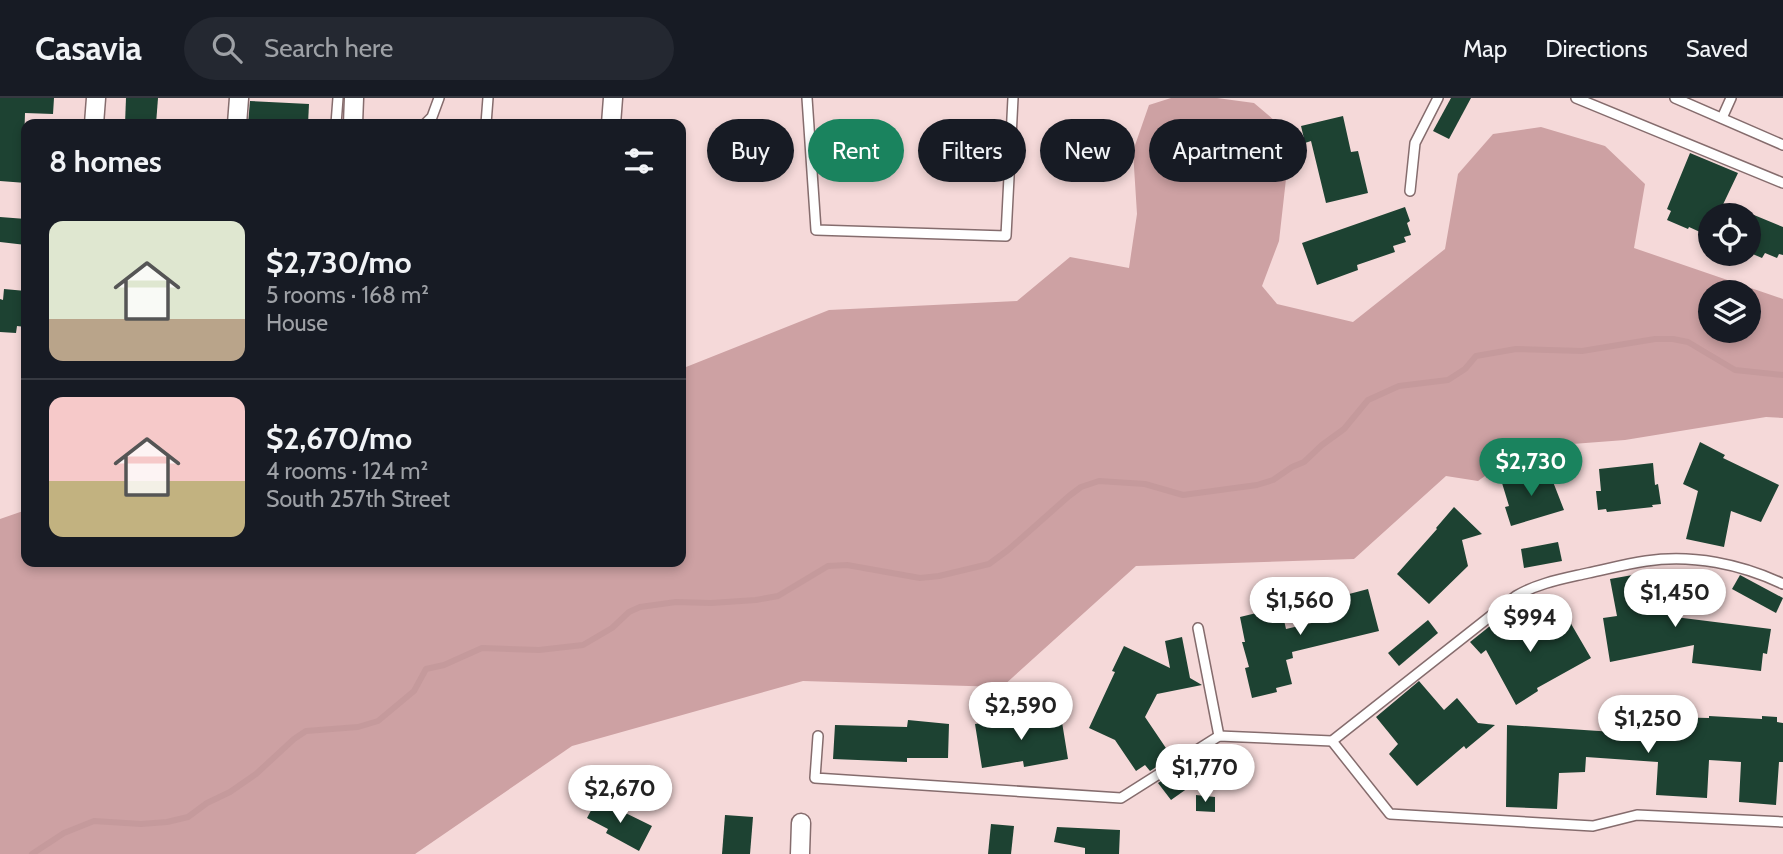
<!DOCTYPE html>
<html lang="en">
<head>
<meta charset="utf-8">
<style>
  :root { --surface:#171b24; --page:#242831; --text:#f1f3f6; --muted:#9ea1a6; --line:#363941; --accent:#1a835e }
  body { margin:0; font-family:Cabin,sans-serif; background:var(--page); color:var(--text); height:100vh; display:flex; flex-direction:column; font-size:26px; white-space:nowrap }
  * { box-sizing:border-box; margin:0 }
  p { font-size:23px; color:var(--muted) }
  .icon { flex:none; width:38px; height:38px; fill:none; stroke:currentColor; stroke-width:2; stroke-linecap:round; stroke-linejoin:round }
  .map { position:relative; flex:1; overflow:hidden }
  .side { position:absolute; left:21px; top:21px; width:665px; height:448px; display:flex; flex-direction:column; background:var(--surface); border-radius:14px; box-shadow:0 4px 10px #0003 }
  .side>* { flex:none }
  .guide { position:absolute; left:707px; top:21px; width:665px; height:63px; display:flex; gap:14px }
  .buttons { position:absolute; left:1698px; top:105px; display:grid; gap:14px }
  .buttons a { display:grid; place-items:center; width:63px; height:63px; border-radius:50%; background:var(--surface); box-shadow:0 4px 10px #0003; font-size:35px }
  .price { position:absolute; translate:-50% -60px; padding:0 16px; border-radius:24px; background:#fff; color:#222; font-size:23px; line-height:46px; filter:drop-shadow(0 2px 4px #0008) }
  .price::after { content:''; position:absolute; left:50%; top:42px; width:21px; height:16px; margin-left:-10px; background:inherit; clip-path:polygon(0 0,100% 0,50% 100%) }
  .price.selected { background:var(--accent); color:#fff }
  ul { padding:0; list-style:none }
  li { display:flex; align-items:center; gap:21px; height:175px; padding:0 28px }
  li+li { border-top:2px solid var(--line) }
  li span { display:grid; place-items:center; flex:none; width:196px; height:140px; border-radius:14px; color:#555 }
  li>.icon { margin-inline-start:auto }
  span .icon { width:84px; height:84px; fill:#fffc; stroke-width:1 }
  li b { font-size:30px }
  h2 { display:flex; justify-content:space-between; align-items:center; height:84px; padding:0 28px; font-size:30px }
  .tag { padding:0 24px; border-radius:32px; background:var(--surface); box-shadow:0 4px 10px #0003; font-size:24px; line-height:63px }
  .tag.selected { background:var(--accent); color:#fff }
  header { display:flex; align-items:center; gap:42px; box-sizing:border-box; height:98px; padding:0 35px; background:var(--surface); border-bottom:2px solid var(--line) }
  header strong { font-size:33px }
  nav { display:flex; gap:38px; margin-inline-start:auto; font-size:24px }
  .search { width:490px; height:63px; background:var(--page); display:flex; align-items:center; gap:18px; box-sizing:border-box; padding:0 24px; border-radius:38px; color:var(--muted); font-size:26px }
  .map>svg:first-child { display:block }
</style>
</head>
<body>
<header>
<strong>Casavia</strong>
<div class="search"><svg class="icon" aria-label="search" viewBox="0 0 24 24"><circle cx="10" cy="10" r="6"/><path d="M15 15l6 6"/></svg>Search here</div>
<nav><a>Map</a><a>Directions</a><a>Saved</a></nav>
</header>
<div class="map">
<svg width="1783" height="756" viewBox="0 0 1783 756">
  <rect width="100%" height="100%" fill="#f5d9d9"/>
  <!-- forest -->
  <path fill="#cda1a3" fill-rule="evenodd" d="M1171 0H1217L1254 5 1281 28 1286 81 1279 143 1262 188 1277 206 1353 224 1445 151 1458 76 1493 36 1541 29 1605 48 1645 86 1634 150 1783 201V320L1766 319 1625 342 1546 348 1499 368 1478 383 1446 378 1354 461 1136 468 1002 589 803 583 572 648 415 756H0V421L26 412V464H681V271L829 212 1017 203 1070 159 1129 170 1137 116 1133 53 1149 7ZM1710 194H1748V233H1710Z"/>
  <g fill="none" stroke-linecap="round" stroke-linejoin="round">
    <!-- stream -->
    <polyline stroke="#c59a9c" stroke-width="6" points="32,756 64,735 94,723 141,726 167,724 188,719 207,705 230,694 256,676 294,641 306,633 358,629 378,623 414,593 426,571 444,567 482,550 539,552 583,547 612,530 629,514 640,509 676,504 711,505 756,502 778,498 828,468 847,467 920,480 939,478 989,466 1008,452 1069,398 1081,389 1099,383 1145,386 1183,397 1257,387 1273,382 1292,369 1304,364 1322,347 1344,331 1368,302 1399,288 1448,282 1465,271 1476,258 1516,251 1582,253 1655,241 1673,241 1688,244 1735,272 1783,277"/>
  </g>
  <!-- building -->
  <g fill="#1d4232">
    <polygon points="0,0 54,0 53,16 25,15 24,48 26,48 26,85 0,83"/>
    <polygon points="126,0 158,0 156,26 125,26"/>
    <polygon points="1451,0 1471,0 1449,41 1433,33"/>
    <polygon points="250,3 309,6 308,26 248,26"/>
    <polygon points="1343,18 1351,54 1358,53 1368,95 1326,105 1311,43 1305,45 1301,28"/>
    <polygon points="1690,55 1738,75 1718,117 1710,117 1710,133 1702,130 1700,134 1689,129 1688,131 1667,122 1671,113 1667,111"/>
    <polygon points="1405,109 1410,123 1407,125 1411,137 1404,139 1406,144 1393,148 1395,154 1357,167 1358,172 1317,187 1302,145"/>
    <polygon points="1748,117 1753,119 1754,117 1783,129 1783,157 1779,156 1777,160 1765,155 1762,160 1748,154"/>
    <polygon points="0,119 26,121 26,147 0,144"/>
    <polygon points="4,191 26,193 26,229 17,228 16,235 0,234 0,201 3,202"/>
    <polygon points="1700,344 1725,357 1723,360 1779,387 1761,424 1731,413 1724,449 1686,441 1698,393 1683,386"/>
    <polygon points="1653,365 1655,387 1658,386 1661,406 1652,407 1653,409 1607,414 1606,411 1598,412 1596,393 1601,393 1599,371"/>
    <polygon points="1539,373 1541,379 1550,376 1564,412 1511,428 1505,409 1509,408 1502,385"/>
    <polygon points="1454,409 1482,436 1462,442 1468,468 1429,506 1397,476 1437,431 1436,430"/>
    <polygon points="1558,444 1562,463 1524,470 1521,451"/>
    <polygon points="1661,472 1668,515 1674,514 1675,519 1771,531 1767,556 1763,555 1761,573 1692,565 1694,547 1610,564 1603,520 1617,518 1610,481"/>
    <polygon points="1740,477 1783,500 1776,515 1732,491"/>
    <polygon points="1368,491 1379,533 1292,554 1293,560 1286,562 1292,586 1276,590 1277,594 1252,600 1245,570 1249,569 1242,544 1245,544 1240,519 1281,509 1286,531 1320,523 1315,505"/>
    <polygon points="1510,512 1535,540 1560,526 1562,529 1570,524 1591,560 1537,590 1538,593 1516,607 1486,552 1481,556 1470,544"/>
    <polygon points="1428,522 1438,535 1399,568 1388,555"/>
    <polygon points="1182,539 1190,580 1202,587 1157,596 1145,619 1172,659 1150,673 1145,667 1136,673 1115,642 1089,630 1115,574 1112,573 1124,548 1170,570 1165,543"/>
    <polygon points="1419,583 1444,612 1457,600 1478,625 1495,627 1466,651 1464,648 1417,688 1389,656 1398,646 1376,619"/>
    <polygon points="1616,604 1623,618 1709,620 1709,618 1762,621 1762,618 1777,619 1777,624 1783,625 1783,664 1779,664 1776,707 1739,704 1741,664 1709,662 1707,700 1656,697 1658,664 1586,659 1585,674 1559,675 1557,711 1506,709 1507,627 1614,634"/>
    <polygon points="1061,618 1068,661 1024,669 1023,663 982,670 975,626 1019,619 1020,625"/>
    <polygon points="908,622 949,626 948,660 907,660 907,664 833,661 835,627 907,629"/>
    <polygon points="1202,659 1212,673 1171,702 1158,685 1180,671 1182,673"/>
    <polygon points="1196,697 1215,699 1215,714 1196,713"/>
    <polygon points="597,701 652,728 639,753 606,735 608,731 587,720"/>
    <polygon points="725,717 753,719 750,756 722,756"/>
    <polygon points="991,726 1014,728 1011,756 988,756"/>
    <polygon points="1057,729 1120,732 1119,756 1085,756 1085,750 1054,744"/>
  </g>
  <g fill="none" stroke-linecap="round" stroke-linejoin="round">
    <!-- lane casing -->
    <g stroke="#856c6d" stroke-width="12">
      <g id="lane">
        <polyline points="807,0 816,132 1006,138 1013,0"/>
        <polyline points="1576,0 1783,85"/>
        <polyline points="1675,0 1783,47"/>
        <polyline points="1722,20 1731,0"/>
        <polyline points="336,26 338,0"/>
        <polyline points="425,26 432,19 439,0"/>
        <polyline points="486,26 488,0"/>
        <polyline points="1410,93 1415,45 1438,0"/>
        <polyline points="1198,530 1219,638"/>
        <path d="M818 638 815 680 1121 700 1219 638 1332 643 1516 498C1538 485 1562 481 1588 475 1607 471 1626 466 1646 463 1692 456 1741 466 1783 486"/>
        <polyline points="1332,643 1390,716 1593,728 1637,717 1783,724"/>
      </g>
    </g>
    <!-- street casing -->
    <g stroke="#856c6d" stroke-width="21">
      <g id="street">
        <polyline points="94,26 96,0"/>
        <polyline points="237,26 239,0"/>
        <polyline points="353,26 354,0"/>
        <polyline points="611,26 613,0"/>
        <polyline points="800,756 801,725"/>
      </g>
    </g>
    <!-- lane -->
    <use href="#lane" stroke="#fff" stroke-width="9"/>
    <!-- street -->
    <use href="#street" stroke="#fff" stroke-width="18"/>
  </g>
</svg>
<div class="buttons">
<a><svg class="icon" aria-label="locate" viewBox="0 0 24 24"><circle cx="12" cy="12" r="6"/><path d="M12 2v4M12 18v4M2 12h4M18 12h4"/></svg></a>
<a><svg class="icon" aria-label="layers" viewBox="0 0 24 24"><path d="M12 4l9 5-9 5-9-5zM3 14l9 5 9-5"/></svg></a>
</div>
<b class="price selected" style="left:1531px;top:400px">$2,730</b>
<b class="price" style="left:1675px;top:531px">$1,450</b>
<b class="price" style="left:1300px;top:539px">$1,560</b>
<b class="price" style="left:1530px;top:556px">$994</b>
<b class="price" style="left:1021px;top:644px">$2,590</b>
<b class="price" style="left:1648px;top:657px">$1,250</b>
<b class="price" style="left:1205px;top:706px">$1,770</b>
<b class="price" style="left:620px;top:727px">$2,670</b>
<div class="guide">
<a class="tag">Buy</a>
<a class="tag selected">Rent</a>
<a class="tag">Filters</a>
<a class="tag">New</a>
<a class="tag">Apartment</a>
</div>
<section class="side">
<h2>8 homes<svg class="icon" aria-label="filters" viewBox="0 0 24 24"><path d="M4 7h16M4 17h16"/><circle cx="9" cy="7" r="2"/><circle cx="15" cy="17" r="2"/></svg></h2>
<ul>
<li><span style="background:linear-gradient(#dfe7d0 70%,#b9a48a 0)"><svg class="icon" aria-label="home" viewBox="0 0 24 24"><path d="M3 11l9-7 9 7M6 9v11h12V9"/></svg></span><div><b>$2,730/mo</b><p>5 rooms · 168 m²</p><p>House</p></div></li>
<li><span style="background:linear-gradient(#f6c9c9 60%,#c2b280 0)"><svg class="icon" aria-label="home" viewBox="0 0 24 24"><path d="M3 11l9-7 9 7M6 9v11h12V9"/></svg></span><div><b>$2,670/mo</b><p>4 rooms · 124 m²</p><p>South 257th Street</p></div></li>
</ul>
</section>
</div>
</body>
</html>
